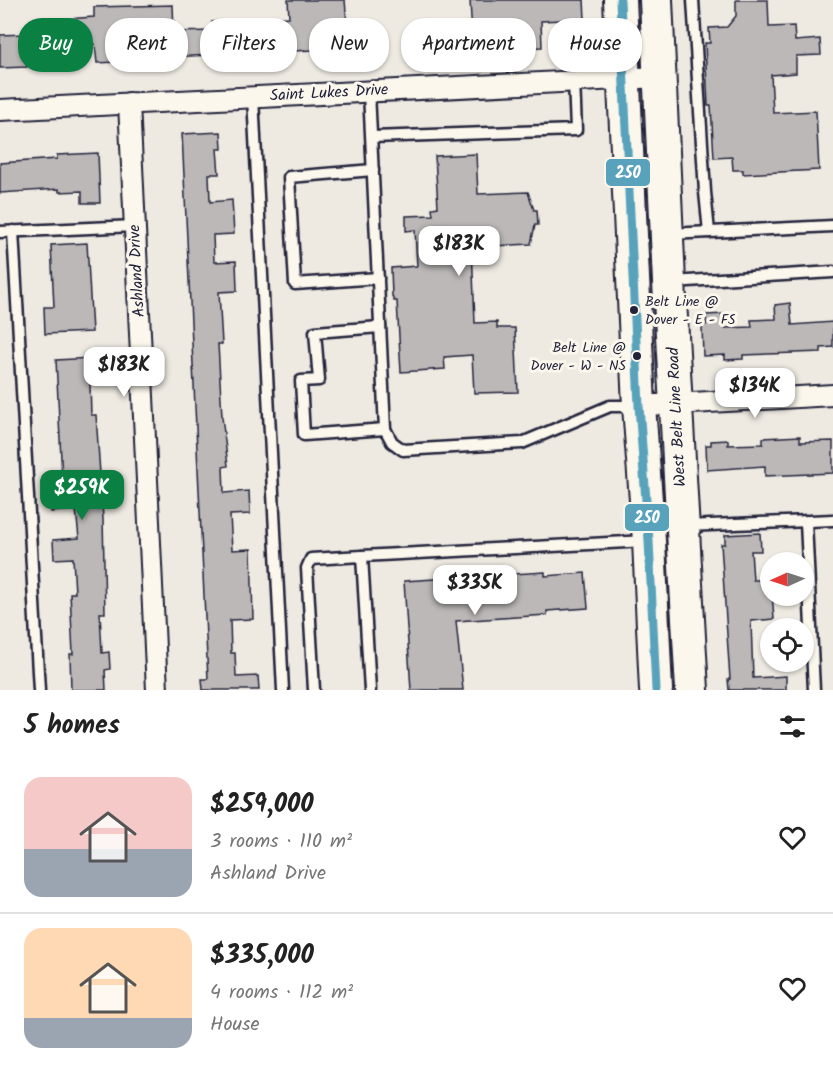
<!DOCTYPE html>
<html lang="en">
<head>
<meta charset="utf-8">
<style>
  :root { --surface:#fff; --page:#f6f6f6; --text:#222; --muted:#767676; --line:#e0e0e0; --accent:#0b8043 }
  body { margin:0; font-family:Kalam,sans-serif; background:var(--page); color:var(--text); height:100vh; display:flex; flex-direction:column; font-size:22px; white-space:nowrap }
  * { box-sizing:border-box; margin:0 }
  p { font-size:20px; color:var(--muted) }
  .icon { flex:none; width:33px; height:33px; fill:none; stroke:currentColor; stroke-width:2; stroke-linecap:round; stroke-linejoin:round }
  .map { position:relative; height:690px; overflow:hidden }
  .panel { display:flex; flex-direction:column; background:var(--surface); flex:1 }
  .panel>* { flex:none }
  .hud { position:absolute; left:18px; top:18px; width:798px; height:54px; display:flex; gap:12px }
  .needle { width:39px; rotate:267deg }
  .fabs { position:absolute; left:760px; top:552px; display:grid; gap:12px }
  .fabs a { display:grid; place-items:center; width:54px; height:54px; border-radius:50%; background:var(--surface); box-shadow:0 2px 4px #0004; font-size:30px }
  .price { position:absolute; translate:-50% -51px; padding:0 14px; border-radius:12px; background:#fff; color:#222; font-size:20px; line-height:39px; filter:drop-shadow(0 2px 3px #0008) }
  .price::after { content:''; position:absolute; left:50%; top:36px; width:18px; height:14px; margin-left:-9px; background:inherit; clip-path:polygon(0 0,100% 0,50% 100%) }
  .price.on { background:var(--accent); color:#fff }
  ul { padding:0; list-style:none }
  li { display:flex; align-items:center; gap:18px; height:150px; padding:0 24px }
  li+li { border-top:2px solid var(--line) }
  li span { display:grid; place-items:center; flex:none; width:168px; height:120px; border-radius:18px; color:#555 }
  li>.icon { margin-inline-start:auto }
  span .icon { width:72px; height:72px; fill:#fffc; stroke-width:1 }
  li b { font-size:26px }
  h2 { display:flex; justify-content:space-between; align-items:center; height:72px; padding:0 24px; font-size:26px }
  .chip { padding:0 21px; border-radius:24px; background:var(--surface); box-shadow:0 2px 4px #0004; font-size:21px; line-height:54px }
  .chip.on { background:var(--accent); color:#fff }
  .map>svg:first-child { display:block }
</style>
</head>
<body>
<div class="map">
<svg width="833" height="690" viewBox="0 0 833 690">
  <rect width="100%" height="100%" fill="#eeeae2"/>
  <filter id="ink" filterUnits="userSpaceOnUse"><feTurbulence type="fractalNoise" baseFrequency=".0167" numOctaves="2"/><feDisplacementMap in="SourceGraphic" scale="12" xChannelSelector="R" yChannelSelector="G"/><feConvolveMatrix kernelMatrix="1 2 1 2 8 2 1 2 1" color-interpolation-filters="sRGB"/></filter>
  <g filter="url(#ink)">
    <!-- building -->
    <g fill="#bcb8b8" stroke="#22223b" stroke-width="1.5">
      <polygon points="288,0 345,0 347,24 370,23 371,42 313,44 313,50 150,58 149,37 115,39 116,62 97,63 95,44 54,46 52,20 94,17 94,7 173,5 174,32 212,31 212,22 289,17"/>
      <polygon points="470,0 584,0 585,19 541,21 542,47 469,50 468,37 472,37"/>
      <polygon points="736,0 768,0 769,27 794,26 795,41 820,39 821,55 796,56 796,73 771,75 773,113 816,111 819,170 743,174 743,170 733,170 732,157 714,158 711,106 708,106 705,43 710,43 709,28 727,27 736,16"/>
      <polygon points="26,34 27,67 0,68 0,35"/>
      <polygon points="221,132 222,149 217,149 219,174 209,174 210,202 232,200 234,234 213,235 214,262 236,261 237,291 219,292 222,344 218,344 222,417 228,466 223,467 224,493 249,491 250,514 230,515 232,550 251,549 253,619 230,620 231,653 235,653 236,677 258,676 259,690 203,690 202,679 208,679 182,134"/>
      <polygon points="98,153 100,203 82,203 82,191 59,192 59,189 0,193 0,163 57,159 57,155"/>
      <polygon points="476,154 478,194 528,192 534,210 537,210 538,225 535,225 531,244 472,247 475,323 497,322 497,328 515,328 518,392 474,393 472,355 444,357 445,369 401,372 397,301 394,301 392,296 391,268 417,266 415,230 406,231 406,216 433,215 432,208 438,207 435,156"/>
      <polygon points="87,243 92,332 45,334 44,307 54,307 51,245"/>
      <polygon points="790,303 792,325 833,322 833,347 821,348 821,352 743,355 743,359 725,360 725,355 703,356 702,326 706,325 706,315 725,314 725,328 752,327 751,320 776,319 775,305"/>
      <polygon points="92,358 94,384 90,384 91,415 96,415 103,518 105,613 100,613 102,653 109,652 110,669 105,670 106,690 71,690 70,654 73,654 70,593 75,593 73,558 54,559 53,540 79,538 76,510 51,512 50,489 60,488 59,478 62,478 56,360"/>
      <polygon points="800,436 800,442 833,441 833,473 765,476 765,466 707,470 706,445 711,445 711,441 728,440 728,445 763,444 763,438"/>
      <polygon points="760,533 761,551 751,551 753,580 771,580 774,619 751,621 753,678 786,676 786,690 729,690 728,679 730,679 721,544 725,544 725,535"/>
      <polygon points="545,572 545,576 585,573 588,608 547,611 547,615 456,621 463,690 411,690 404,581"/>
    </g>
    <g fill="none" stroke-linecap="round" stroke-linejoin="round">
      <!-- lane casing -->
      <g stroke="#22223b" stroke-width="15">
        <g id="lane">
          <polyline points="693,0 705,192 709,232"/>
          <polyline points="369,92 385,429 392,442 403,450 522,443 610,406 636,406"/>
          <polyline points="253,97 283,690"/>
          <polyline points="372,137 576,130 574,80"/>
          <polyline points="373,170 289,177 295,284 378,278"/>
          <polyline points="13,231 39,690"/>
          <polyline points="0,232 135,226"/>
          <polyline points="670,234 833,226"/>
          <polyline points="672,282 833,272"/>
          <polyline points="380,327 315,332 319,380 301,381 304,435 385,429"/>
          <polyline points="806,522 814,690"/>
          <polyline points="686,526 833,520"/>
          <polyline points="314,690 307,568 311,559 362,556"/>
          <polyline points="370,690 362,556 646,541"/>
        </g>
      </g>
      <!-- street casing -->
      <g stroke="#22223b" stroke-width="24">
        <g id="street">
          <polyline points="129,103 157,690"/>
          <polyline points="0,110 659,77"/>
          <polyline points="639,406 833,395"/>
        </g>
      </g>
      <!-- primary casing -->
      <g stroke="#22223b" stroke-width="36">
        <g id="primary">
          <polyline points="620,0 639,406 649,541 656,690"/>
          <polyline points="656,0 669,282 692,690"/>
        </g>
      </g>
      <!-- lane -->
      <use href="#lane" stroke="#fbf7ec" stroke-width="10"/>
      <!-- street -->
      <use href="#street" stroke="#fbf7ec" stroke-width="20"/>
      <!-- primary -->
      <use href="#primary" stroke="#fbf7ec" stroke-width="32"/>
      <!-- bus-1 casing -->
      <g stroke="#fbf7ec" stroke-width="14">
        <polyline id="bus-1" points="620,0 639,406 649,541 656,690"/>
      </g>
      <!-- bus-1 -->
      <use href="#bus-1" stroke="#59a2bc" stroke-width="9"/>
    </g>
  </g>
  <!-- markers -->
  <g fill="#22223b" stroke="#fbf7ec" stroke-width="2">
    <circle cx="634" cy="310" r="5"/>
    <circle cx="637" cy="356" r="5"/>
  </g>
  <g text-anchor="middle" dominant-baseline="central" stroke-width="6" stroke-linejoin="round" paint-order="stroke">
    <!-- bus labels -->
    <g font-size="14" fill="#22223b" stroke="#fbf7ec" text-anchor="start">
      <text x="645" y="302">Belt Line @<tspan x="645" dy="18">Dover - E - FS</tspan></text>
      <text x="626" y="348" text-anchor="end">Belt Line @<tspan x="626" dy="18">Dover - W - NS</tspan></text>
    </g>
    <!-- street labels -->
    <g font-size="16" fill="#22223b" stroke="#fbf7ec">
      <text transform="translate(329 93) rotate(-3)">Saint Lukes Drive</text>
      <text transform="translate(137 271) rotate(-93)">Ashland Drive</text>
      <text transform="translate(677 417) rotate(-93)">West Belt Line Road</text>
    </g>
  </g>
  <g stroke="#fbf7ec" stroke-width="2">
    <rect x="605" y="158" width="46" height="29" rx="6" fill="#59a2bc"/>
    <rect x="624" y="503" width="46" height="29" rx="6" fill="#59a2bc"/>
  </g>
  <g font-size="16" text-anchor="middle" font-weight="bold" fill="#fff">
    <text x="628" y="178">250</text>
    <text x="647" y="523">250</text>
  </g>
</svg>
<div class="fabs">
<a><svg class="needle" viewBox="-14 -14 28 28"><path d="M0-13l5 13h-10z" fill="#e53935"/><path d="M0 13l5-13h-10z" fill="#767676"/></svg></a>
<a><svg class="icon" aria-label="locate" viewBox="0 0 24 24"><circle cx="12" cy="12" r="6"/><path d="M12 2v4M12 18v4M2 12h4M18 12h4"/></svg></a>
</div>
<b class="price" style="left:459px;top:277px">$183K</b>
<b class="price" style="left:124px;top:398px">$183K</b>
<b class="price" style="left:755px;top:419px">$134K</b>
<b class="price on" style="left:82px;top:521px">$259K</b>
<b class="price" style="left:475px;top:616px">$335K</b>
<div class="hud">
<a class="chip on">Buy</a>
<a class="chip">Rent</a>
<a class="chip">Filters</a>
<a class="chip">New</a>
<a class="chip">Apartment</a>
<a class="chip">House</a>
</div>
</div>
<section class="panel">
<h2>5 homes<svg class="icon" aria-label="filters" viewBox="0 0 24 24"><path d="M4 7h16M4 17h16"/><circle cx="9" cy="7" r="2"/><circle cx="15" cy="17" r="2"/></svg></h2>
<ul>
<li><span style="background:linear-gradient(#f6c9c9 60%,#9aa5b1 0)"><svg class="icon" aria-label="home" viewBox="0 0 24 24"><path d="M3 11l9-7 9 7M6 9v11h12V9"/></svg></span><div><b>$259,000</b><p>3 rooms · 110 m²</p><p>Ashland Drive</p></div><svg class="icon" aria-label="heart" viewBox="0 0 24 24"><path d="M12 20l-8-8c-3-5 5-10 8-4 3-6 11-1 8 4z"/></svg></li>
<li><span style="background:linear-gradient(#ffd9b3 75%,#9aa5b1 0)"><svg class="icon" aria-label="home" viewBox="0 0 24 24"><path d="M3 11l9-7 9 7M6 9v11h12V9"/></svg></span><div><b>$335,000</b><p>4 rooms · 112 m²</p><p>House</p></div><svg class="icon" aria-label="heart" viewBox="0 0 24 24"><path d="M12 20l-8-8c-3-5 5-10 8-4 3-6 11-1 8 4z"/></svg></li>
</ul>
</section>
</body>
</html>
